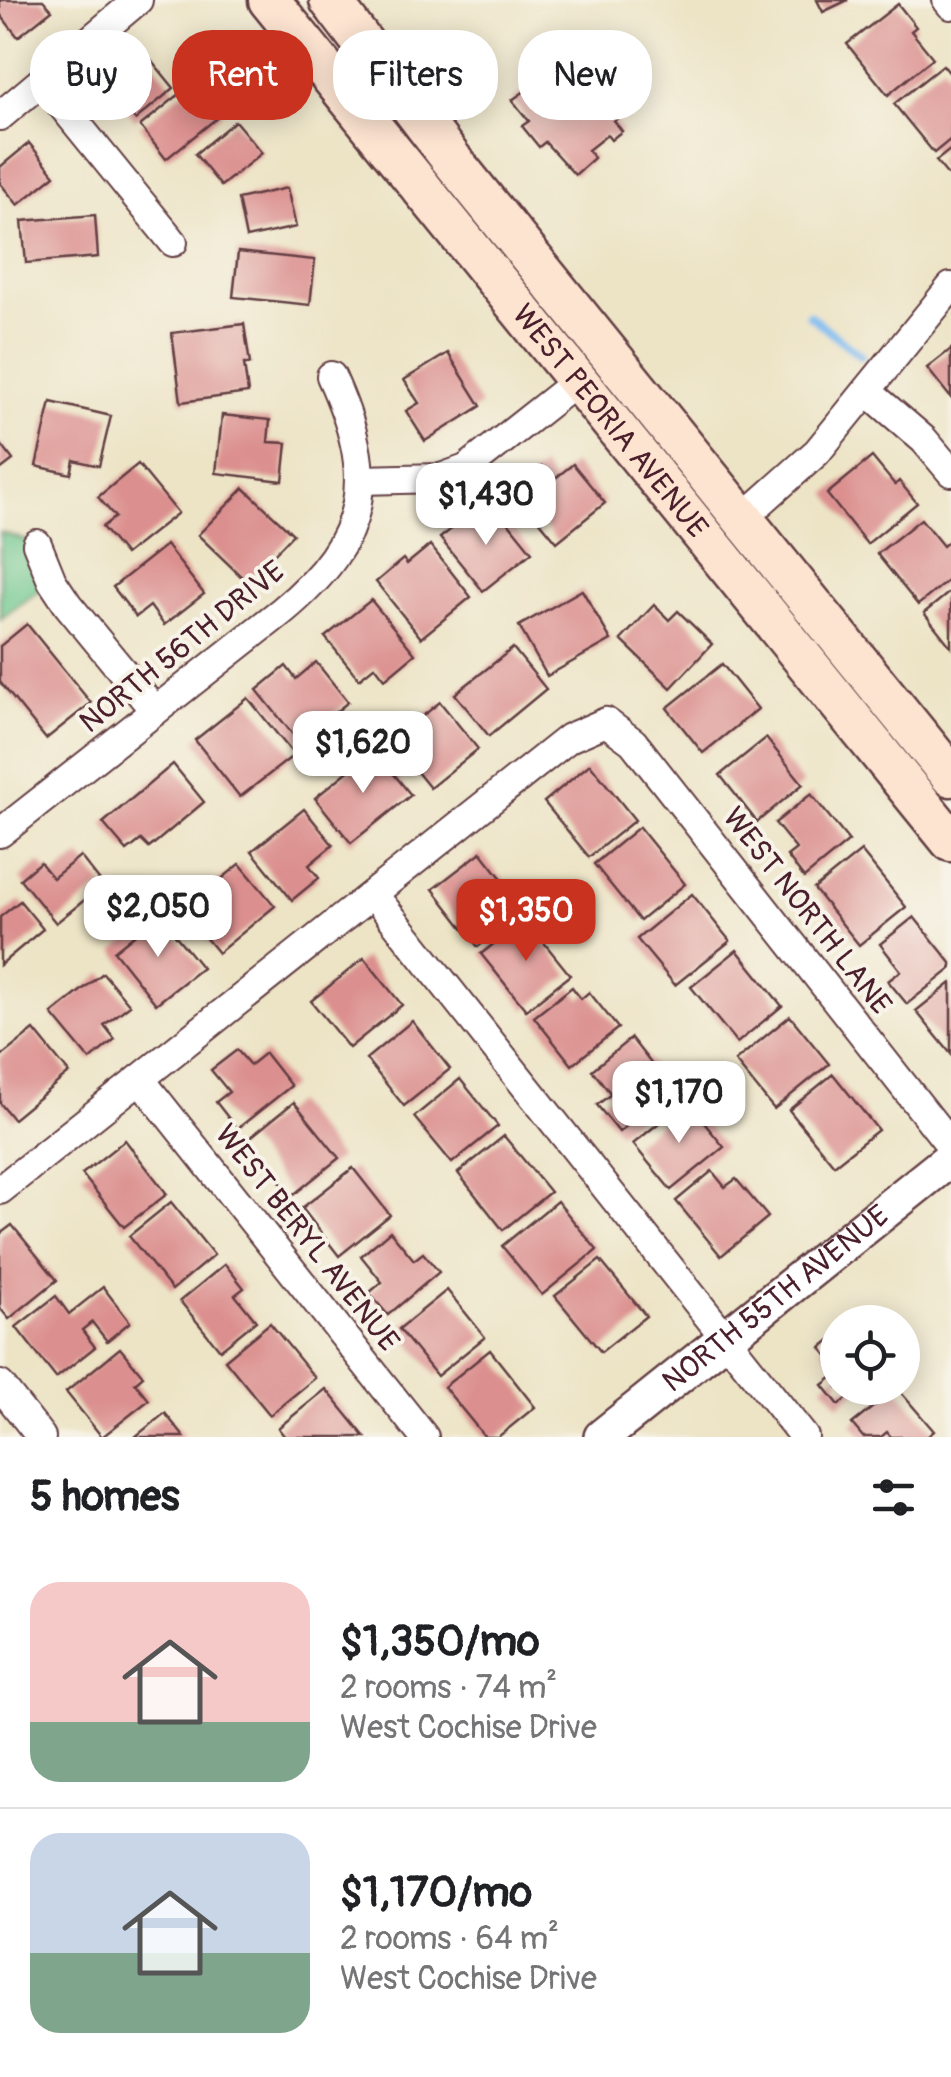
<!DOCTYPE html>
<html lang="en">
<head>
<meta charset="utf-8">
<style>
  :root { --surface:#fff; --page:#f6f6f6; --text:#202124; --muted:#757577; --line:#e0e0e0; --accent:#c8321e }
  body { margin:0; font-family:Pangolin,sans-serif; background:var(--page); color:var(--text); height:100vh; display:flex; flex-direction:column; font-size:38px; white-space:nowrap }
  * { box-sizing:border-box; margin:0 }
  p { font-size:32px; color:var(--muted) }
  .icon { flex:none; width:55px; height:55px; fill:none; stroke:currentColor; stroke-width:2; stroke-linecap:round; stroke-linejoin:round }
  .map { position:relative; height:1437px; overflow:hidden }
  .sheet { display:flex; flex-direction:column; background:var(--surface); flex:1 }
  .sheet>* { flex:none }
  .hud { position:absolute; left:30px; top:30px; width:892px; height:90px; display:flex; gap:20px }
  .buttons { position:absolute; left:820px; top:1305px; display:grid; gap:20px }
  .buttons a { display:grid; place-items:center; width:100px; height:100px; border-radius:50%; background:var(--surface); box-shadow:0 5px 25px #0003; font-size:50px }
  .price { position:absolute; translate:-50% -85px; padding:0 22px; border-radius:20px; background:#fff; color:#222; font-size:32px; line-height:65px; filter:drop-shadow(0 2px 5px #0008) }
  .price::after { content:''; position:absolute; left:50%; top:60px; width:30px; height:22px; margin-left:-15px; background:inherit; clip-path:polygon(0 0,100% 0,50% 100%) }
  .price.active { background:var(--accent); color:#fff }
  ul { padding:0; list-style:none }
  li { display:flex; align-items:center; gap:30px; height:250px; padding:0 30px }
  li+li { border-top:2px solid var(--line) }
  li span { display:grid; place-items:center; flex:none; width:280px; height:200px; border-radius:30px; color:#555 }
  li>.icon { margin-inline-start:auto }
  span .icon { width:120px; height:120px; fill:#fffc; stroke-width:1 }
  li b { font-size:42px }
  h2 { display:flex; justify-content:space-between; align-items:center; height:120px; padding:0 30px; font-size:42px }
  .tag { padding:0 35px; border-radius:40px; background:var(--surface); box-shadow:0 5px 25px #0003; font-size:35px; line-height:90px }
  .tag.active { background:var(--accent); color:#fff }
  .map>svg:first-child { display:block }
</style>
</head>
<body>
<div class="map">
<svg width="951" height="1437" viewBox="0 0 951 1437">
  <rect width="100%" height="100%" fill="#f7f3e8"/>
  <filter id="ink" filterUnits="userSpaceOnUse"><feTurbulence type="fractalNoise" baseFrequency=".01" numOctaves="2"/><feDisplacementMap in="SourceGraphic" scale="20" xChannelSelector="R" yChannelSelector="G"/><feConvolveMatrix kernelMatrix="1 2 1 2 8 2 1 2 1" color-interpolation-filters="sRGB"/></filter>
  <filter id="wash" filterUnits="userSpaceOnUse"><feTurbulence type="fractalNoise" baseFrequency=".0048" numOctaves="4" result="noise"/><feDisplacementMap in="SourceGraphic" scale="40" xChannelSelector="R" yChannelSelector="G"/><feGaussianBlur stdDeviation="2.25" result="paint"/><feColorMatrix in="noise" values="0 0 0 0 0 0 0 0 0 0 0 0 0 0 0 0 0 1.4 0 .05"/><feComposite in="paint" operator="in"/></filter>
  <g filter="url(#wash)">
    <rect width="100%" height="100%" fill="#ede4c6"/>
    <!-- green -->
    <polygon fill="#70c88e" stroke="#5d745c" stroke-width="2.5" points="0,532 37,544 52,581 0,619"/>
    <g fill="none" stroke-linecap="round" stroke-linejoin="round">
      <!-- stream -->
      <polyline stroke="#7ebbf1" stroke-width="8" points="809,315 861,356"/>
    </g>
    <g id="blocks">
      <!-- building -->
      <g fill="#db908f">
        <polygon points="0,0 43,0 52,10 18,37 0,14"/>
        <polygon points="817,0 848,0 823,12"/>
        <polygon points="898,4 916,27 911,31 933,58 888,95 847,44"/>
        <polygon points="589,44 613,71 617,67 626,78 622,81 638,102 614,121 622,131 611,140 607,135 588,150 594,158 575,175 545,142 539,147 522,126 529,121 512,100 538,82 534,76 548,65 555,75"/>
        <polygon points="148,56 174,88 135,120 109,88"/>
        <polygon points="943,65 951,75 951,139 934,153 894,104"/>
        <polygon points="197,80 223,113 166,159 140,126"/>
        <polygon points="235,121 262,153 221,186 195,154"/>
        <polygon points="29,143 55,175 18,205 0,183 0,167"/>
        <polygon points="951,149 951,179 936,161"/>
        <polygon points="287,188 296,227 246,238 238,199"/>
        <polygon points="95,215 98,257 26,263 22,221"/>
        <polygon points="238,252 315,260 310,305 233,297"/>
        <polygon points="244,324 250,364 244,364 248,393 181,402 172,333"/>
        <polygon points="951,349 951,398 927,368"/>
        <polygon points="448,353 481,406 425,441 406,411 419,403 404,380"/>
        <polygon points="51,402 111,416 99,466 74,460 71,474 36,466"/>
        <polygon points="222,415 270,420 268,442 287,443 283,481 216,473"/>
        <polygon points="0,443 13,460 0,470"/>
        <polygon points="872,457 895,485 899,481 917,503 867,544 827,494"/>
        <polygon points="138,464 178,513 125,555 102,527 115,517 98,497"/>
        <polygon points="573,464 605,503 557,542 514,490 542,467 553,480"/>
        <polygon points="244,488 293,534 247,582 198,535"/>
        <polygon points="499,511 532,552 483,591 440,538 468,516 478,528"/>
        <polygon points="921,519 943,546 949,541 951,543 951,578 918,605 877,554"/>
        <polygon points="166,545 204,594 164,625 150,606 136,617 113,587"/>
        <polygon points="430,545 471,597 421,638 376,582 403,559 407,564"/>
        <polygon points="582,590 611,640 547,676 519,626"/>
        <polygon points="951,591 951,647 924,613"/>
        <polygon points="371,600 415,654 385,679 375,666 359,679 325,637"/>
        <polygon points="654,605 669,620 678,611 712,644 671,688 621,640"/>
        <polygon points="27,624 91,703 46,739 0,682 0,646"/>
        <polygon points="513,648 546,689 489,736 455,694"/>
        <polygon points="316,662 348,702 299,742 257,690 286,666 296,679"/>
        <polygon points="722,664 758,709 703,753 667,708"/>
        <polygon points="248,698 294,755 240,797 195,740"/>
        <polygon points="440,702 478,749 430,788 392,741"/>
        <polygon points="766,738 803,784 757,822 720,775"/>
        <polygon points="374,750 411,795 351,843 315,798"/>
        <polygon points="173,764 204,802 149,848 141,840 127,851 103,823"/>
        <polygon points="590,764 635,820 589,857 544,802"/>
        <polygon points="811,794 849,841 804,878 787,856 796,849 775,823"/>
        <polygon points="304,809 333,845 309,865 319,878 292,900 252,851"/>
        <polygon points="639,827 685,884 640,921 594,864"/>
        <polygon points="861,851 906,907 859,945 814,889"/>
        <polygon points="481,852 510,889 502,895 518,915 478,947 433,889"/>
        <polygon points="80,856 103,885 56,923 20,879 40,862 53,878"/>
        <polygon points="240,864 275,906 218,953 183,910"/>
        <polygon points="692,894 730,941 675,985 637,939"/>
        <polygon points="20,901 43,929 0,965 0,917"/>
        <polygon points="159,915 202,968 156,1004 114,951"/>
        <polygon points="914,917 951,963 951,969 907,1004 888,981 901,971 880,944"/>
        <polygon points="525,919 570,975 526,1010 481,954"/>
        <polygon points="737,950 782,1006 737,1043 691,987"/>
        <polygon points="364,958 402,1005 349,1048 311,1001"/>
        <polygon points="103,973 130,1005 104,1025 115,1039 90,1060 52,1014"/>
        <polygon points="951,983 951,1054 916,1011"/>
        <polygon points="572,987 581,999 589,992 618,1028 572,1065 534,1017"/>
        <polygon points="790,1016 829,1064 774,1109 735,1061"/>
        <polygon points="412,1021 450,1069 404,1106 366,1059"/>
        <polygon points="34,1030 69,1073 13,1119 0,1103 0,1057"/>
        <polygon points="631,1038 672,1090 619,1132 597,1105 611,1094 592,1070"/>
        <polygon points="237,1050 250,1065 265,1053 291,1086 237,1129 216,1102 229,1092 211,1070"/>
        <polygon points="833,1074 878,1130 834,1165 789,1110"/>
        <polygon points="460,1079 498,1126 452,1163 414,1117"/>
        <polygon points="686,1101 724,1147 671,1190 633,1144"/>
        <polygon points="294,1102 339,1158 292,1196 247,1140"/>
        <polygon points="504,1136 550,1192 503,1230 458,1173"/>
        <polygon points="125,1140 167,1194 124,1227 82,1174"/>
        <polygon points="353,1168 390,1215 339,1256 302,1208"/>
        <polygon points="712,1171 725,1187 736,1179 768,1217 721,1256 676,1201"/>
        <polygon points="557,1201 597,1250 542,1295 502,1246"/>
        <polygon points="171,1202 214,1255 172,1290 129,1236"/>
        <polygon points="12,1225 57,1280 9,1319 0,1308 0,1234"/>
        <polygon points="390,1231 414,1260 423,1253 439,1272 388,1315 369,1293 382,1282 361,1256"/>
        <polygon points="600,1260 646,1316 601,1352 555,1296"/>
        <polygon points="225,1264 244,1288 235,1295 256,1321 220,1350 180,1301"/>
        <polygon points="103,1287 130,1322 107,1341 92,1322 82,1330 95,1347 56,1378 16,1327 56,1296 69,1314"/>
        <polygon points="447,1290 485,1337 437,1376 399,1329"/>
        <polygon points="270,1323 315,1378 270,1415 225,1360"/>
        <polygon points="838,1334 838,1369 821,1348"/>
        <polygon points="120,1348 143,1376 135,1383 149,1400 102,1437 66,1392"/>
        <polygon points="490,1350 535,1407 498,1437 485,1437 444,1387"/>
        <polygon points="838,1373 838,1388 861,1388 839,1405 823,1385"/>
        <polygon points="897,1388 934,1431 927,1437 891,1437 887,1432 881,1437 863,1437 852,1424"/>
        <polygon points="326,1389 365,1437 285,1437 278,1428"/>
        <polygon points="165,1413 184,1437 135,1437"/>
      </g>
    </g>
  </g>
  <g filter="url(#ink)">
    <use href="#blocks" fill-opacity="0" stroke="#623d42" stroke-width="2.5"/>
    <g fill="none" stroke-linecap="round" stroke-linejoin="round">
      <!-- minor casing -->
      <g stroke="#623d42" stroke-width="32">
        <g id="minor">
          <polyline points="947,0 951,5"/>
          <polyline points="42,81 173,242"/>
          <polyline points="0,116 138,0"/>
          <polyline points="867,391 924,440 951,472"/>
          <polyline points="361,480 441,478 466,469 576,382"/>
          <polyline points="743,518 817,452 951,287"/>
          <polyline points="37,544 52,581 68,605 155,711"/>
          <path d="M0 833 282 611C370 538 377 477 331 376"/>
          <polyline points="373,894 804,1437"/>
          <polyline points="140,1079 424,1437"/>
          <polyline points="0,1190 569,738 606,722 633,742 951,1146"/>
          <polyline points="0,1385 41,1437"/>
        </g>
      </g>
      <!-- tertiary casing -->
      <g stroke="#623d42" stroke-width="40">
        <g id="tertiary">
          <path id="s1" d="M602 1437 951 1158"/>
        </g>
      </g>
      <!-- secondary casing -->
      <g stroke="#623d42" stroke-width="45">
        <g id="secondary">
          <path id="s2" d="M269 0 951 841"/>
          <polyline points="330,0 452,160 951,776"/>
        </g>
      </g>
      <!-- minor -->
      <use href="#minor" stroke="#fff" stroke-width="28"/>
      <!-- tertiary -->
      <use href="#tertiary" stroke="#fff" stroke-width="35"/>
      <!-- secondary -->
      <use href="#secondary" stroke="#fde4d1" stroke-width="40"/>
    </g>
  </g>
  <g text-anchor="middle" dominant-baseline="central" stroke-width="8" stroke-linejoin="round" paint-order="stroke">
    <!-- street labels -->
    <g font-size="30" fill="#4a1f2b" stroke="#f7f3e8">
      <text stroke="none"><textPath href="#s2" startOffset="542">WEST PEORIA AVENUE</textPath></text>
      <text transform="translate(182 647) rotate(-39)">NORTH 56TH DRIVE</text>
      <text transform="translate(807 911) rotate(52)">WEST NORTH LANE</text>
      <text transform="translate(307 1238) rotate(52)">WEST BERYL AVENUE</text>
      <text stroke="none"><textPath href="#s1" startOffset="222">NORTH 55TH AVENUE</textPath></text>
    </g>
  </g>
</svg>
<div class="buttons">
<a><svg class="icon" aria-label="locate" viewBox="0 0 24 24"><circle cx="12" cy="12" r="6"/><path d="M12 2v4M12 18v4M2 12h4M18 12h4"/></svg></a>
</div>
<b class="price" style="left:486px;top:548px">$1,430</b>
<b class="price" style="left:363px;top:796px">$1,620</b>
<b class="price" style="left:158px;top:960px">$2,050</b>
<b class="price active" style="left:526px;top:964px">$1,350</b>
<b class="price" style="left:679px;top:1146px">$1,170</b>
<div class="hud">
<a class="tag">Buy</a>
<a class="tag active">Rent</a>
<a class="tag">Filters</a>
<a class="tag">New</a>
</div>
</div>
<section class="sheet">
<h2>5 homes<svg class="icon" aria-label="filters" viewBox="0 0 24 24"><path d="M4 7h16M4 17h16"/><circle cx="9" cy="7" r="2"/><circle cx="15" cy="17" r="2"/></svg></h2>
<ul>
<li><span style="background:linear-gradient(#f6c9c9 70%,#7fa58c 0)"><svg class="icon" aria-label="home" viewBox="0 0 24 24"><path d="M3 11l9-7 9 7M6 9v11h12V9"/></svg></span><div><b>$1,350/mo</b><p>2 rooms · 74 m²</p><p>West Cochise Drive</p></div></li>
<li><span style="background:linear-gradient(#c9d6e8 60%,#7fa58c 0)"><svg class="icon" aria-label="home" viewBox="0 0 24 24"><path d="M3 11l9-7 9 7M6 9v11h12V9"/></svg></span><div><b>$1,170/mo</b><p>2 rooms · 64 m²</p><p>West Cochise Drive</p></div></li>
</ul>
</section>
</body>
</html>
